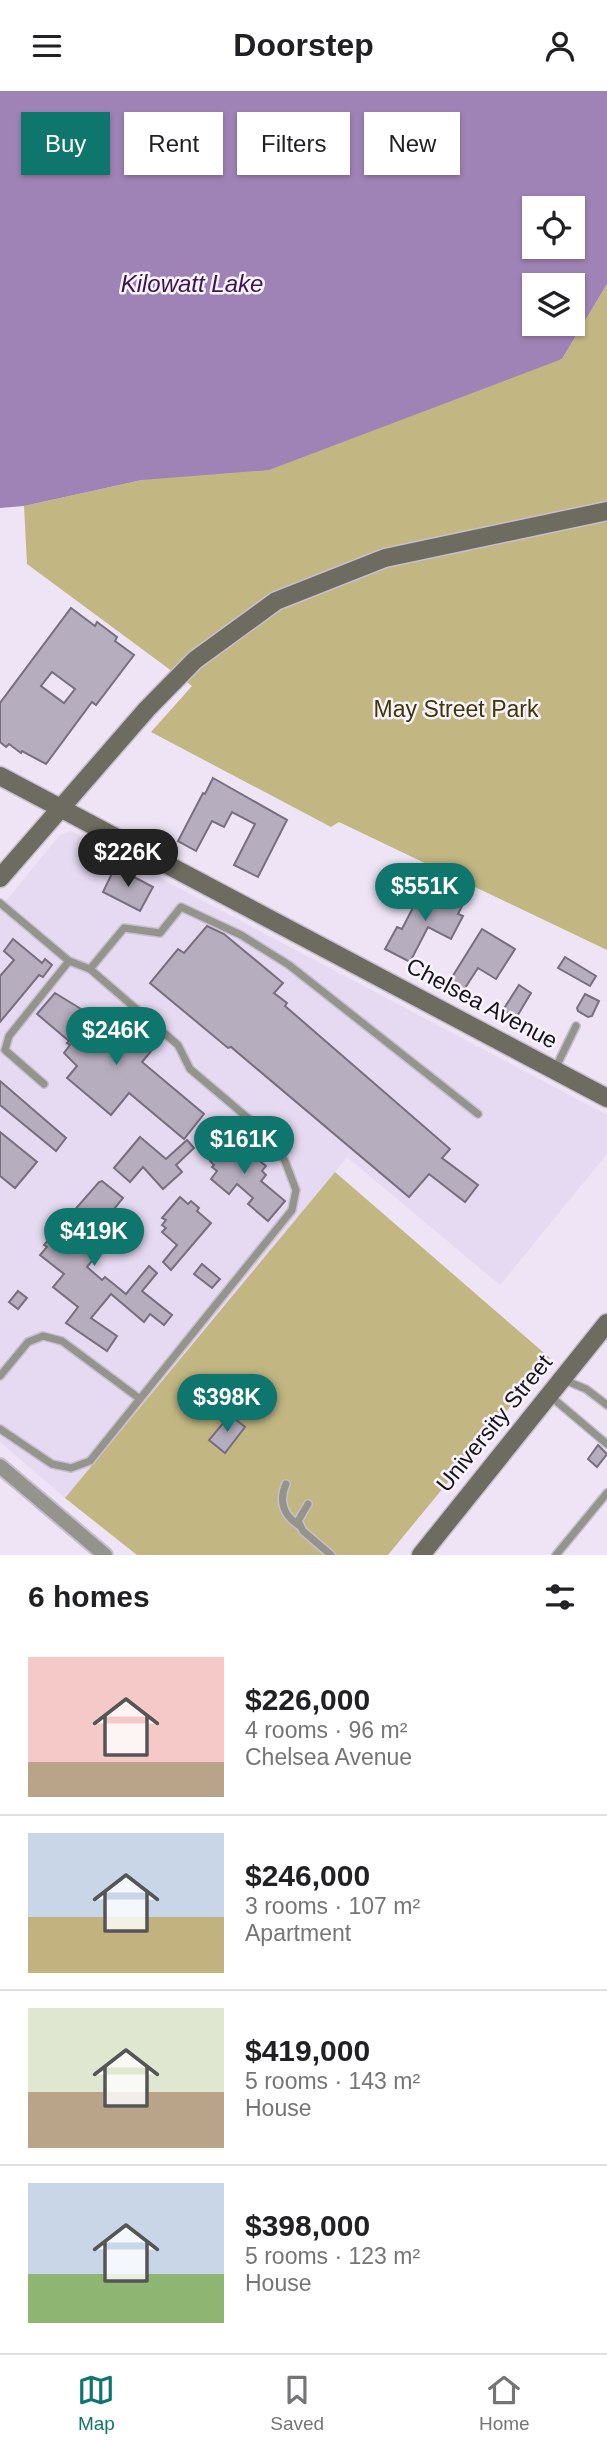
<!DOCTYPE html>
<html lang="en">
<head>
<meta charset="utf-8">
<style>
  :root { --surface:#fff; --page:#f6f6f6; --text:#202124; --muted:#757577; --line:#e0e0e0; --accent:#0f766e }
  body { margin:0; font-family:Helvetica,sans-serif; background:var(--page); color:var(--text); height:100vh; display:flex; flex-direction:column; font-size:26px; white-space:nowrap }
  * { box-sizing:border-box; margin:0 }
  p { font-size:23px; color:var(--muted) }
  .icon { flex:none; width:38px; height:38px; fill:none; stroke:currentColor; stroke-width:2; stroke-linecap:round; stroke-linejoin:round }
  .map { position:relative; height:1464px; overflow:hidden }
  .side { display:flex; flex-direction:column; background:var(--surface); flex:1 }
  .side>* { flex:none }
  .banner { position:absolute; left:21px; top:21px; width:565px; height:63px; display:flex; gap:14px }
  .tools { position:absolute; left:522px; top:105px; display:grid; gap:14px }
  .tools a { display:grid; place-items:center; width:63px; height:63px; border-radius:0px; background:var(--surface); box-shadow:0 2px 5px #0004; font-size:35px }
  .price { position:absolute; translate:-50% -60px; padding:0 16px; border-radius:24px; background:var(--accent); color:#fff; font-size:23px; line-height:46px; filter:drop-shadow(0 2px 4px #0008) }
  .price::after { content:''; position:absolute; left:50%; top:42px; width:21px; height:16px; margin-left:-10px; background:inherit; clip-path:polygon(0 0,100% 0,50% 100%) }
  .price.on { background:#222; color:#fff }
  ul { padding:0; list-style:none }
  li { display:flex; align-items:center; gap:21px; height:175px; padding:0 28px }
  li+li { border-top:2px solid var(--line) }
  li span { display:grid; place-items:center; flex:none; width:196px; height:140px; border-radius:0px; color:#555 }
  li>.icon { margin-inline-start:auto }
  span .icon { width:84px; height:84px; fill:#fffc; stroke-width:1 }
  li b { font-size:30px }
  h2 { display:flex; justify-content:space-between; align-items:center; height:84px; padding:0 28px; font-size:30px }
  .pill { padding:0 24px; border-radius:0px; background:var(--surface); box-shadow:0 2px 5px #0004; font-size:24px; line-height:63px }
  .pill.on { background:var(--accent); color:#fff }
  header { display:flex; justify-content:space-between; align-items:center; height:91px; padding:0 28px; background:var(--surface); font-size:32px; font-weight:700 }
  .menu { display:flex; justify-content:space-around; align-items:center; height:98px; border-top:2px solid var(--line); background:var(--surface); font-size:19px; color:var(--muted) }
  .menu a { display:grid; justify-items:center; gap:4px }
  .menu .on { color:var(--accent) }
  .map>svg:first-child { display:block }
</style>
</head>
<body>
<header><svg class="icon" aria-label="menu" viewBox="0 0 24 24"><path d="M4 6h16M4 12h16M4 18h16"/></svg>Doorstep<svg class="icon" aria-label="person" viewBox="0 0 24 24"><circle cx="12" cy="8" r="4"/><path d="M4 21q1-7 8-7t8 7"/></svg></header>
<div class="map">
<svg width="607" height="1464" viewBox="0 0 607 1464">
  <rect width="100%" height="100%" fill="#eee4f6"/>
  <!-- built -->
  <polygon fill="#e6d9f2" points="71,740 607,1024 607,1063 500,1194 347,1066 65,1407 0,1351 0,817 60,744"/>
  <!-- green -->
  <g fill="#c2b783">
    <polygon points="607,193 607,859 339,731 331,736 151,641 192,595 27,473 24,415 142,389 562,268"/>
    <polygon points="335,1081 550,1267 388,1464 137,1464 65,1407"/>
  </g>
  <!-- water -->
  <path fill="#a083b6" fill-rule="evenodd" d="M0 0H607V193L562 268 269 379 142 389 24 415 0 417ZM534 117H572V156H534ZM534 194H572V233H534Z"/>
  <!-- building -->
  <g fill="#b6adbe" stroke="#776e7e" stroke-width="2" fill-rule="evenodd">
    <path d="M71 517 95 535 97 531 117 546 115 550 134 564 96 614 92 611 46 673 22 660 21 662 9 653 6 656 0 651V612ZM52 581 75 598 64 612 41 595Z"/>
    <polygon points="213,687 287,729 258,786 234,774 255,733 232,721 224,736 212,730 196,760 178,750 203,702 205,703"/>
    <polygon points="115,776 153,796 140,820 103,801"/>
    <polygon points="424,795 433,800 434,797 445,802 443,805 462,815 458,823 463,825 451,848 428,836 410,871 385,858 397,836 402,838"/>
    <polygon points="207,835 224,843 283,892 274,902 287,912 285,915 450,1058 442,1067 478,1094 465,1111 429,1083 409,1106 231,956 228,957 150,892 178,858 184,862"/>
    <polygon points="482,838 515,858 496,888 478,877 463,900 449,891"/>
    <polygon points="13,848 42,872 45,868 52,874 43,886 39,884 0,931 0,885 14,869 4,860"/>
    <polygon points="565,866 596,885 590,895 558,877"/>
    <polygon points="519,894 531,902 516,927 503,919"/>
    <polygon points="55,902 81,918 110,942 119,930 153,958 142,971 204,1023 184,1048 129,1002 111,1024 67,987 77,975 64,962 70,954 67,952 69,950 37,923"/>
    <polygon points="585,903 599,910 592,925 588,926 578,920 577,917"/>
    <polygon points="0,990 66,1047 56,1060 0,1014"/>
    <polygon points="0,1041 37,1071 15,1097 0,1085"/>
    <polygon points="225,1042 266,1075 262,1080 266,1084 261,1090 285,1110 268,1130 248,1113 253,1107 237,1093 229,1103 211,1088 217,1080 212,1076 214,1074 210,1070 218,1059 214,1055"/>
    <polygon points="140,1046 166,1068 187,1049 194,1057 176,1074 182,1081 163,1098 143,1076 130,1091 114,1077"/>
    <polygon points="102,1090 123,1107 100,1135 113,1145 87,1176 102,1189 105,1186 126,1203 149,1175 157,1182 142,1200 172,1224 164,1234 150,1223 144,1231 111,1203 91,1227 117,1245 107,1260 66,1232 78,1216 53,1196 64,1183 40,1164 47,1156 44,1154 99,1091"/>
    <polygon points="180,1106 188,1113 191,1110 199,1117 197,1120 211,1132 171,1179 163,1171 177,1154 162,1141 166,1137 162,1134 166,1129 162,1127"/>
    <polygon points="202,1173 220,1188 212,1197 194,1183"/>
    <polygon points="18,1200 27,1207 18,1218 9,1211"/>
    <polygon points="230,1324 245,1336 225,1362 209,1349"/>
    <polygon points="598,1354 607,1363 597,1376 588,1368"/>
  </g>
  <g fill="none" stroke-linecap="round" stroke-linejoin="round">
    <!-- lane casing -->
    <g stroke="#c7bfce" stroke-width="10">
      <g id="lane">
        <polyline points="0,812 69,870 90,878 178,954 190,978 267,1043 285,1070 296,1099 292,1119 90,1370 71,1377 52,1373 0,1338"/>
        <polyline points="90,878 124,837 160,842 181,816 241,844 289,874 478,1023"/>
        <polyline points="555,978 576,935"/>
        <polyline points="44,993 5,959 9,945 69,870"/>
        <polyline points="0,1285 28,1251 43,1245 62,1250 140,1308"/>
        <polyline points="562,1288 586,1298 607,1314"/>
        <polyline points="549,1304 607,1353"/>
        <path d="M286 1393C278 1411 284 1425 300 1435"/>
        <polyline points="308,1413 298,1430 303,1440 331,1464"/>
        <polyline points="556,1464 607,1402"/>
      </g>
    </g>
    <!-- street casing -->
    <g stroke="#c7bfce" stroke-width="18">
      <polyline id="street" points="0,1375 105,1464"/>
    </g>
    <!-- secondary casing -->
    <g stroke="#c7bfce" stroke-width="21">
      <g id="secondary">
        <polyline points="0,685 607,1007"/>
        <polyline points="0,787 147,618 195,569 276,510 385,467 607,420"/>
        <polyline points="421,1464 607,1232"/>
      </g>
    </g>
    <!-- lane -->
    <use href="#lane" stroke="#95948c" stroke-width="7"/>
    <!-- street -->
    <use href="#street" stroke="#95948c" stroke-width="14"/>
    <!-- secondary -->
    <use href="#secondary" stroke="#6e6b60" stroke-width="18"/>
  </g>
  <g text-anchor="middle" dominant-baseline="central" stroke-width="5" stroke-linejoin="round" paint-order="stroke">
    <!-- park labels -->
    <g font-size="23" fill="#413604" stroke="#f9f3fe">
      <text x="456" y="618">May Street Park</text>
    </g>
    <!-- street labels -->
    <g font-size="23" fill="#17141a" stroke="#f9f3fe">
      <text transform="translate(482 912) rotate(28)">Chelsea Avenue</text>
      <text transform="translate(494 1332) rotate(-51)">University Street</text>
    </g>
    <!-- water labels -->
    <g font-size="24" font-style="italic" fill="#3c1553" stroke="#f9f3fe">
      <text x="192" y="192">Kilowatt Lake</text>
    </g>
  </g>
</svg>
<div class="tools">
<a><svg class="icon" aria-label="locate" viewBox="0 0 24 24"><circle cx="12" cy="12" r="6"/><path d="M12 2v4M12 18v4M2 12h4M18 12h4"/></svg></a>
<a><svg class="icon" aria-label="layers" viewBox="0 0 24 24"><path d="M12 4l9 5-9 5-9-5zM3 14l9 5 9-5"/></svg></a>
</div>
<b class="price on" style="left:128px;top:798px">$226K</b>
<b class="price" style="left:425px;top:832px">$551K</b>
<b class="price" style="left:116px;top:976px">$246K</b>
<b class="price" style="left:244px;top:1085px">$161K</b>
<b class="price" style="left:94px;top:1177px">$419K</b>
<b class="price" style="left:227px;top:1343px">$398K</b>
<div class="banner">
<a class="pill on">Buy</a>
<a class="pill">Rent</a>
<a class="pill">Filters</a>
<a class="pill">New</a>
</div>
</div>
<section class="side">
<h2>6 homes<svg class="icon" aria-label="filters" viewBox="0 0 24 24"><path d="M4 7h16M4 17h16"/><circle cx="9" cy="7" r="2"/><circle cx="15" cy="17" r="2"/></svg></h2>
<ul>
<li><span style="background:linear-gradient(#f6c9c9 75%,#b9a48a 0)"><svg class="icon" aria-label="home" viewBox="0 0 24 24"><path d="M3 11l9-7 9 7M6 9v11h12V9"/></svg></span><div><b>$226,000</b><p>4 rooms · 96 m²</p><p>Chelsea Avenue</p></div></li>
<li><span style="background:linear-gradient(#c9d6e8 60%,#c2b280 0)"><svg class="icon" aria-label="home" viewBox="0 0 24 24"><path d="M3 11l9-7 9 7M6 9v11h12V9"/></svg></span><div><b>$246,000</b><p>3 rooms · 107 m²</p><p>Apartment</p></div></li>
<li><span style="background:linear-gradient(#dfe7d0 60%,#b9a48a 0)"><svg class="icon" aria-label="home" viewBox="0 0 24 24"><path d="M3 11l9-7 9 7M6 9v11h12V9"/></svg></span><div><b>$419,000</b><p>5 rooms · 143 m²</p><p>House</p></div></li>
<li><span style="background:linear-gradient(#c9d6e8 65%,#8fb573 0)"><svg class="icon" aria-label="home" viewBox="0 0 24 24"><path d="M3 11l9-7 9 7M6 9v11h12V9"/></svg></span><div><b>$398,000</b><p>5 rooms · 123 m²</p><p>House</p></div></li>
</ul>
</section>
<nav class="menu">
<a class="on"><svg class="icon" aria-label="map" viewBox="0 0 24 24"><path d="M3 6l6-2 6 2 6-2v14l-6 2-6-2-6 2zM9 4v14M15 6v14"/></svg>Map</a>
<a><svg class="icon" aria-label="saved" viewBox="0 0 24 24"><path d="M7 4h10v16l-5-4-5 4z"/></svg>Saved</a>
<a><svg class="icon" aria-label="home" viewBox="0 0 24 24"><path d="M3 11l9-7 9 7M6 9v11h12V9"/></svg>Home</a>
</nav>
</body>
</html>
